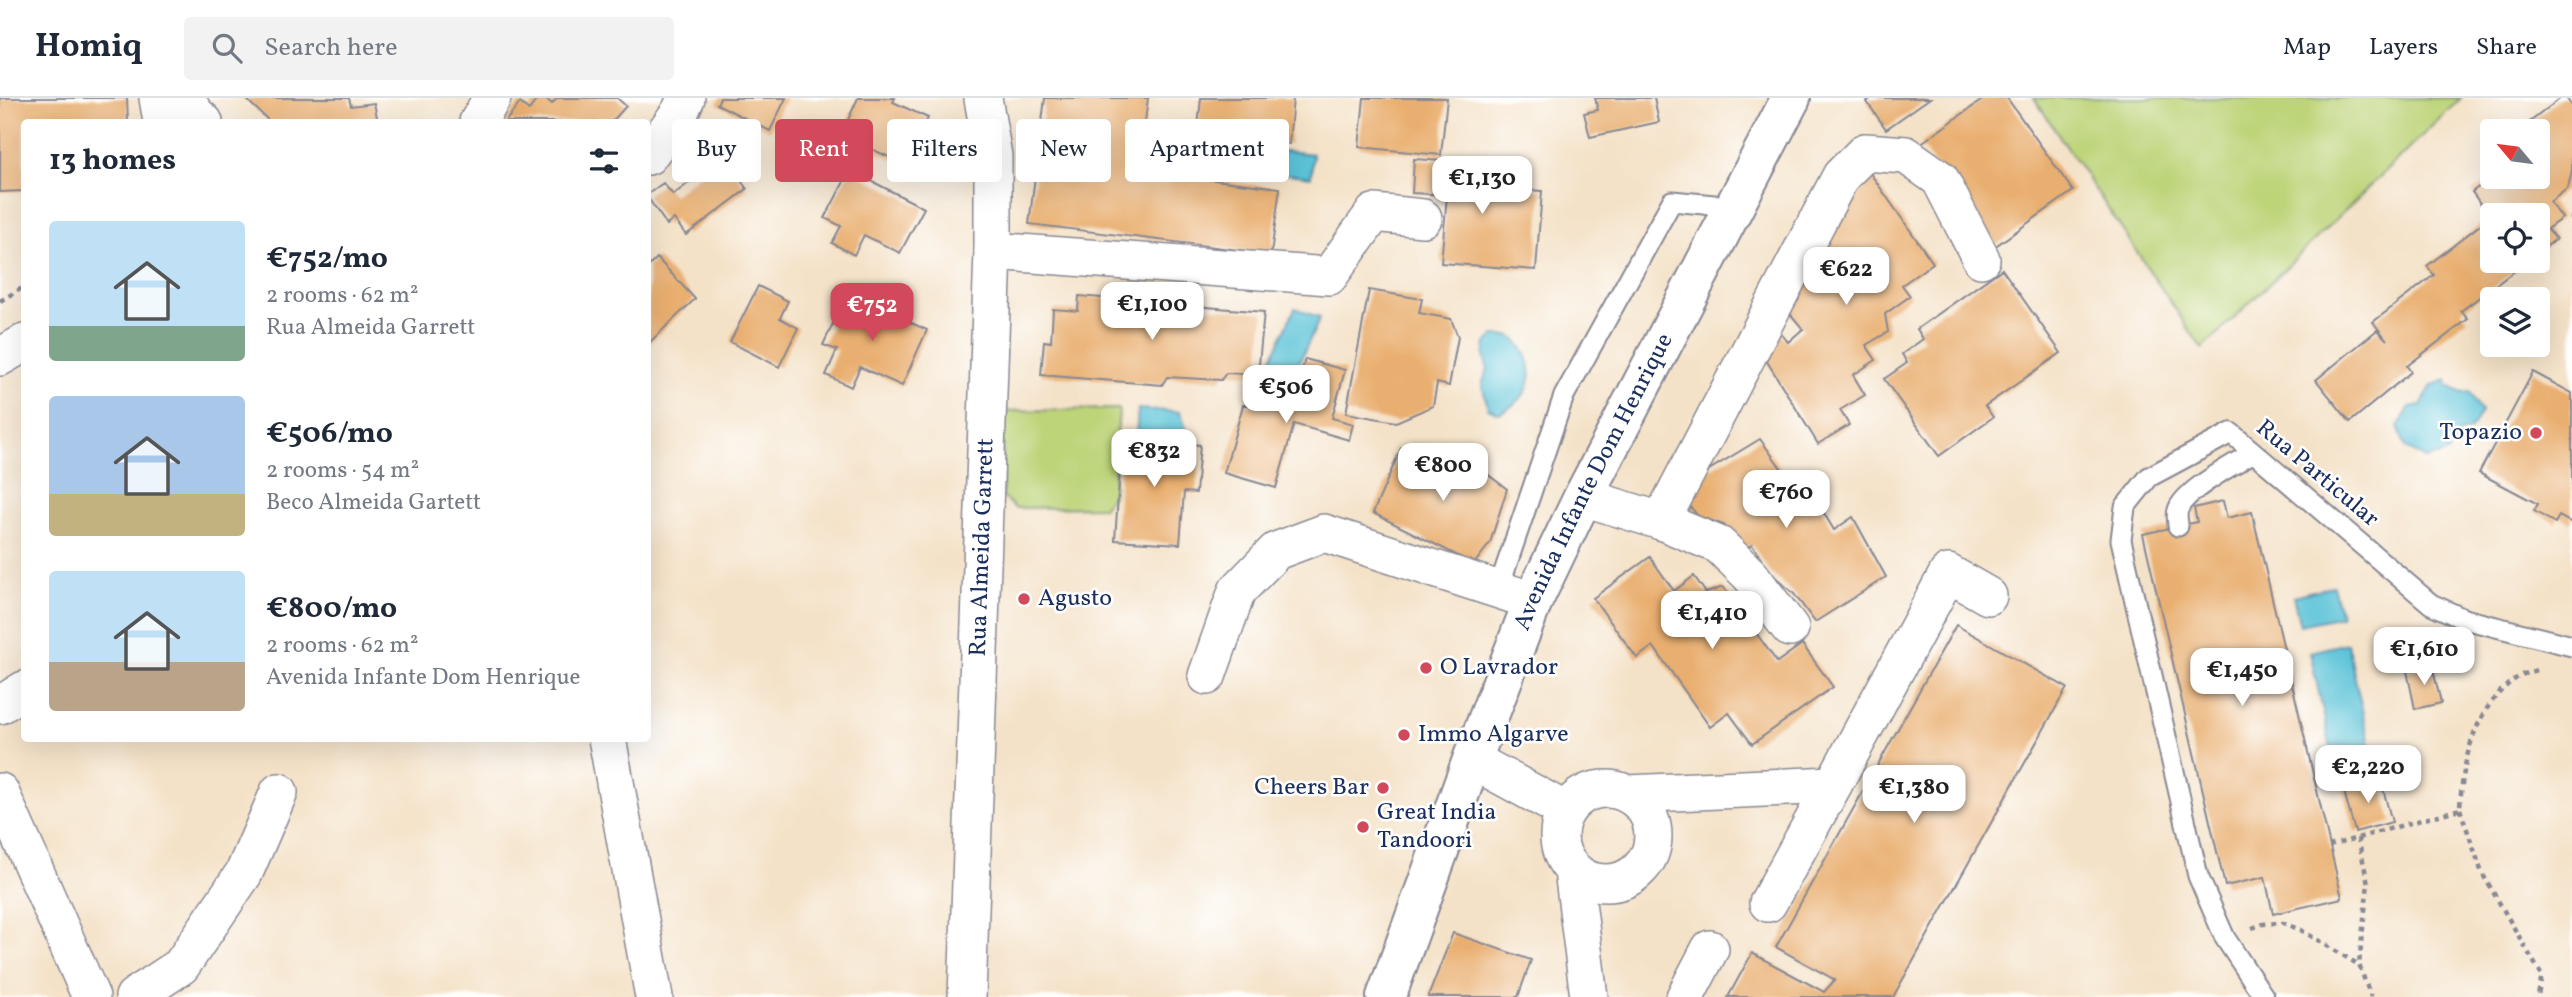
<!DOCTYPE html>
<html lang="en">
<head>
<meta charset="utf-8">
<style>
  :root { --surface:#fff; --page:#f2f2f3; --text:#1f2937; --muted:#747a83; --line:#e0e1e3; --accent:#d1495b }
  body { margin:0; font-family:Vollkorn,serif; background:var(--page); color:var(--text); height:100vh; display:flex; flex-direction:column; font-size:26px; white-space:nowrap }
  * { box-sizing:border-box; margin:0 }
  p { font-size:23px; color:var(--muted) }
  .icon { flex:none; width:38px; height:38px; fill:none; stroke:currentColor; stroke-width:2; stroke-linecap:round; stroke-linejoin:round }
  .map { position:relative; flex:1; overflow:hidden }
  .side { position:absolute; left:21px; top:21px; width:630px; height:623px; display:flex; flex-direction:column; background:var(--surface); border-radius:7px; box-shadow:0 7px 28px #0002 }
  .side>* { flex:none }
  .guide { position:absolute; left:672px; top:21px; width:665px; height:63px; display:flex; gap:14px }
  .needle { width:46px; rotate:299deg }
  .fabs { position:absolute; left:2480px; top:21px; display:grid; gap:14px }
  .fabs a { display:grid; place-items:center; width:70px; height:70px; border-radius:7px; background:var(--surface); box-shadow:0 7px 28px #0002; font-size:35px }
  .price { position:absolute; translate:-50% -60px; padding:0 16px; border-radius:14px; background:#fff; color:#222; font-size:23px; line-height:46px; filter:drop-shadow(0 2px 4px #0008) }
  .price::after { content:''; position:absolute; left:50%; top:42px; width:21px; height:16px; margin-left:-10px; background:inherit; clip-path:polygon(0 0,100% 0,50% 100%) }
  .price.current { background:var(--accent); color:#fff }
  ul { padding:0; list-style:none }
  li { display:flex; align-items:center; gap:21px; height:175px; padding:0 28px }
  li span { display:grid; place-items:center; flex:none; width:196px; height:140px; border-radius:7px; color:#555 }
  li>.icon { margin-inline-start:auto }
  span .icon { width:84px; height:84px; fill:#fffc; stroke-width:1 }
  li b { font-size:30px }
  h2 { display:flex; justify-content:space-between; align-items:center; height:84px; padding:0 28px; font-size:30px }
  .pill { padding:0 24px; border-radius:7px; background:var(--surface); box-shadow:0 7px 28px #0002; font-size:24px; line-height:63px }
  .pill.current { background:var(--accent); color:#fff }
  header { display:flex; align-items:center; gap:42px; box-sizing:border-box; height:98px; padding:0 35px; background:var(--surface); border-bottom:2px solid var(--line) }
  header strong { font-size:33px }
  nav { display:flex; gap:38px; margin-inline-start:auto; font-size:24px }
  .search { width:490px; height:63px; background:var(--page); display:flex; align-items:center; gap:18px; box-sizing:border-box; padding:0 24px; border-radius:7px; color:var(--muted); font-size:26px }
  .map>svg:first-child { display:block }
</style>
</head>
<body>
<header>
<strong>Homiq</strong>
<div class="search"><svg class="icon" aria-label="search" viewBox="0 0 24 24"><circle cx="10" cy="10" r="6"/><path d="M15 15l6 6"/></svg>Search here</div>
<nav><a>Map</a><a>Layers</a><a>Share</a></nav>
</header>
<div class="map">
<svg width="2572" height="899" viewBox="0 0 2572 899">
  <rect width="100%" height="100%" fill="#fff"/>
  <filter id="ink" filterUnits="userSpaceOnUse"><feTurbulence type="fractalNoise" baseFrequency=".0143" numOctaves="2"/><feDisplacementMap in="SourceGraphic" scale="14" xChannelSelector="R" yChannelSelector="G"/><feConvolveMatrix kernelMatrix="1 2 1 2 8 2 1 2 1" color-interpolation-filters="sRGB"/></filter>
  <filter id="wash" filterUnits="userSpaceOnUse"><feTurbulence type="fractalNoise" baseFrequency=".00686" numOctaves="4" result="noise"/><feDisplacementMap in="SourceGraphic" scale="28" xChannelSelector="R" yChannelSelector="G"/><feGaussianBlur stdDeviation="1.57" result="paint"/><feColorMatrix in="noise" values="0 0 0 0 0 0 0 0 0 0 0 0 0 0 0 0 0 1.4 0 .05"/><feComposite in="paint" operator="in"/></filter>
  <g filter="url(#wash)">
    <rect width="100%" height="100%" fill="#f4e2c8"/>
    <!-- green -->
    <g fill="#bdd479" stroke="#6c826c" stroke-width="2">
      <polygon points="2034,0 2461,0 2202,251"/>
      <polygon points="1119,311 1113,397 1103,409 1015,410 1003,399 1002,313"/>
    </g>
    <!-- water -->
    <g fill="#5bc3d7" stroke="#3b799a" stroke-width="2">
      <polygon points="1258,50 1313,56 1311,79 1255,72"/>
      <polygon points="1295,210 1320,220 1295,273 1286,269 1280,272 1279,266 1271,262"/>
      <path d="M1494 238H1511C1541 264 1536 299 1499 315L1488 310 1482 286 1488 271 1484 259 1486 245Z"/>
      <polygon points="2447,282 2448,288 2462,295 2470,294 2481,314 2470,333 2459,335 2448,355 2426,361 2406,350 2398,329 2410,309 2421,307 2432,287"/>
      <polygon points="1138,311 1180,314 1190,341 1136,337"/>
      <polygon points="2333,488 2341,518 2300,527 2293,498"/>
      <polygon points="2347,545 2371,651 2333,660 2310,554"/>
    </g>
    <g id="blocks">
      <!-- building -->
      <g fill="#e9af70">
        <polygon points="0,0 127,0 128,24 24,24 24,93 0,94"/>
        <polygon points="245,0 349,0 351,8 374,5 378,24 270,24"/>
        <polygon points="538,0 545,0 552,6 557,0 617,0 626,8 612,24 505,24 520,5 529,12"/>
        <polygon points="720,0 786,0 770,33 717,6"/>
        <polygon points="858,0 895,0 893,4 928,20 906,67 841,37"/>
        <polygon points="1045,0 1148,0 1139,73 1280,90 1271,156 1029,126"/>
        <polygon points="1201,0 1293,0 1289,46 1197,39"/>
        <polygon points="1364,0 1447,0 1441,57 1359,49"/>
        <polygon points="1595,0 1654,0 1659,24 1590,39 1584,15 1598,12"/>
        <polygon points="1872,0 1930,0 1886,31 1867,4"/>
        <polygon points="1985,0 2007,0 2073,93 1994,149 1920,46"/>
        <polygon points="2561,0 2566,0 2572,8 2572,72 2568,90 2550,104 2562,120 2547,131 2556,141 2538,155 2538,117 2492,117 2492,163 2528,163 2461,213 2468,221 2407,268 2411,274 2350,324 2316,282 2377,232 2387,242 2373,224 2434,177 2427,168 2490,119 2472,94 2491,79 2538,79 2538,33 2518,33"/>
        <polygon points="723,59 747,91 686,137 674,121 667,127 648,100 648,96 663,85 673,97"/>
        <polygon points="1414,61 1485,66 1483,89 1542,93 1536,172 1441,165 1447,97 1412,95"/>
        <polygon points="850,72 924,110 900,155 864,137 854,157 832,145 841,128 825,120"/>
        <polygon points="1870,75 1933,165 1902,187 1910,198 1885,216 1888,234 1866,247 1876,262 1853,277 1865,297 1840,312 1849,327 1818,346 1763,257 1777,231 1788,244 1803,231 1787,212 1798,203 1804,183 1817,169 1818,146 1838,112 1850,102 1843,93"/>
        <polygon points="657,160 695,201 648,246 648,166 649,168"/>
        <polygon points="2002,171 2061,255 1985,308 1993,319 1939,358 1884,281 1907,265 1902,256 1923,241 1917,231"/>
        <polygon points="758,188 788,203 780,220 798,230 779,269 730,244"/>
        <polygon points="1369,192 1422,201 1419,215 1451,221 1458,239 1449,288 1437,285 1433,308 1396,324 1346,315"/>
        <polygon points="847,196 927,232 902,288 860,269 851,289 826,277 837,252 823,247"/>
        <polygon points="1079,198 1264,214 1258,277 1226,275 1221,282 1167,279 1162,287 1041,277 1044,243 1051,244 1053,211 1078,213"/>
        <polygon points="1305,261 1345,272 1332,320 1353,326 1349,342 1294,326 1276,390 1224,375 1243,307 1292,307"/>
        <polygon points="2533,274 2572,295 2572,425 2559,418 2555,425 2534,413 2538,406 2479,375"/>
        <polygon points="1122,340 1200,347 1196,395 1184,394 1180,446 1115,442"/>
        <polygon points="1760,341 1792,385 1804,382 1834,432 1853,419 1886,479 1815,524 1794,496 1771,475 1752,447 1743,451 1724,427 1698,418 1685,403 1691,383"/>
        <polygon points="1401,350 1479,370 1507,391 1490,445 1474,466 1373,415"/>
        <polygon points="2223,403 2227,420 2252,414 2342,800 2273,816 2265,779 2225,788 2143,436 2197,424 2194,410"/>
        <polygon points="1650,459 1674,493 1694,478 1706,495 1723,489 1777,564 1802,546 1833,589 1752,646 1729,615 1710,629 1653,548 1637,560 1593,500"/>
        <polygon points="1956,527 2067,590 1893,899 1728,899 1752,855 1824,894 1835,882 1776,849"/>
        <polygon points="2432,567 2441,605 2415,611 2407,573"/>
        <polygon points="2380,680 2392,724 2355,734 2343,690"/>
        <polygon points="1453,835 1531,862 1518,899 1428,899"/>
      </g>
    </g>
  </g>
  <g filter="url(#ink)">
    <use href="#blocks" fill-opacity="0" stroke="#888893" stroke-width="2"/>
    <g fill="none" stroke-linecap="round" stroke-linejoin="round">
      <!-- service casing -->
      <g stroke="#888893" stroke-width="23">
        <g id="service">
          <path d="M2178 428C2178 423 2176 417 2178 412 2184 392 2236 366 2253 354"/>
          <polyline points="1498,492 1564,298 1672,103 1735,109"/>
          <polyline points="2264,899 2225,840 2198,778 2121,442 2125,409 2149,379 2231,335 2431,506 2464,521 2572,548"/>
        </g>
      </g>
      <!-- minor casing -->
      <g stroke="#888893" stroke-width="40">
        <g id="minor">
          <polyline points="158,0 162,24"/>
          <polyline points="185,0 195,16 204,24"/>
          <polyline points="478,24 492,0"/>
          <polyline points="648,58 680,14 686,0"/>
          <polyline points="993,153 1329,178 1374,115 1423,120"/>
          <polyline points="0,259 24,245"/>
          <polyline points="1583,399 1661,423 1719,447 1750,477 1790,530"/>
          <polyline points="1661,423 1841,78 1865,54 1906,57 1940,81 1981,161"/>
          <polyline points="1207,578 1237,493 1276,453 1324,435 1533,503"/>
          <polyline points="0,607 24,592"/>
          <polyline points="607,640 654,899"/>
          <polyline points="1472,662 1566,713"/>
          <circle cx="1606" cy="738" r="47"/>
          <polyline points="0,694 91,899"/>
          <polyline points="1627,696 1833,687 1948,475 1988,498"/>
          <polyline points="1573,772 1589,899"/>
          <polyline points="1768,805 1833,687"/>
          <polyline points="134,899 181,868 244,775 279,694"/>
          <path id="s1" d="M967 899 993 153V58L983 0"/>
          <polyline points="1685,899 1710,851"/>
        </g>
      </g>
      <!-- tertiary casing -->
      <g stroke="#888893" stroke-width="42">
        <g id="tertiary">
          <path id="s2" d="M1386 899 1472 662 1533 503 1583 399 1791 0"/>
        </g>
      </g>
      <!-- path -->
      <g stroke="#888893" stroke-width="4.5" stroke-dasharray="5 5" stroke-linecap="butt">
        <polyline points="2572,118 2572,122"/>
        <polyline points="0,203 24,189"/>
        <polyline points="2460,711 2482,775 2542,878 2538,897 2535,899"/>
        <polyline points="2358,740 2368,785 2359,866"/>
        <path d="M2329 748 2460 711C2462 663 2475 605 2520 578 2525 575 2534 573 2540 571"/>
        <polyline points="2252,830 2263,826 2283,825 2301,832 2359,867 2371,899"/>
      </g>
      <!-- service -->
      <use href="#service" stroke="#fff" stroke-width="19"/>
      <!-- minor -->
      <use href="#minor" stroke="#fff" stroke-width="37"/>
      <!-- tertiary -->
      <use href="#tertiary" stroke="#fff" stroke-width="38"/>
    </g>
  </g>
  <!-- markers -->
  <g fill="#d1495b" stroke="#fff" stroke-width="2.5">
    <circle cx="2536" cy="335" r="7"/>
    <circle cx="1024" cy="501" r="7"/>
    <circle cx="1426" cy="570" r="7"/>
    <circle cx="1404" cy="637" r="7"/>
    <circle cx="1383" cy="690" r="7"/>
    <circle cx="1363" cy="729" r="7"/>
  </g>
  <g text-anchor="middle" dominant-baseline="central" stroke-width="5" stroke-linejoin="round" paint-order="stroke">
    <!-- poi labels -->
    <g font-size="24" fill="#1b2f5e" stroke="#fff" text-anchor="start">
      <text x="2522" y="335" text-anchor="end">Topazio</text>
      <text x="1038" y="501">Agusto</text>
      <text x="1440" y="570">O Lavrador</text>
      <text x="1418" y="637">Immo Algarve</text>
      <text x="1369" y="690" text-anchor="end">Cheers Bar</text>
      <text x="1377" y="715">Great India<tspan x="1377" dy="28">Tandoori</tspan></text>
    </g>
    <!-- street labels -->
    <g font-size="24" fill="#1b2f5e" stroke="#fff">
      <text transform="translate(2317 376) rotate(40)">Rua Particular</text>
      <text stroke="none"><textPath href="#s2" startOffset="556">Avenida Infante Dom Henrique</textPath></text>
      <text stroke="none"><textPath href="#s1" startOffset="450">Rua Almeida Garrett</textPath></text>
    </g>
  </g>
</svg>
<div class="fabs">
<a><svg class="needle" viewBox="-14 -14 28 28"><path d="M0-13l5 13h-10z" fill="#e53935"/><path d="M0 13l5-13h-10z" fill="#747a83"/></svg></a>
<a><svg class="icon" aria-label="locate" viewBox="0 0 24 24"><circle cx="12" cy="12" r="6"/><path d="M12 2v4M12 18v4M2 12h4M18 12h4"/></svg></a>
<a><svg class="icon" aria-label="layers" viewBox="0 0 24 24"><path d="M12 4l9 5-9 5-9-5zM3 14l9 5 9-5"/></svg></a>
</div>
<b class="price" style="left:1482px;top:118px">€1,130</b>
<b class="price" style="left:1846px;top:209px">€622</b>
<b class="price" style="left:1152px;top:244px">€1,100</b>
<b class="price current" style="left:872px;top:245px">€752</b>
<b class="price" style="left:1286px;top:327px">€506</b>
<b class="price" style="left:1154px;top:391px">€832</b>
<b class="price" style="left:1443px;top:405px">€800</b>
<b class="price" style="left:1786px;top:432px">€760</b>
<b class="price" style="left:1712px;top:553px">€1,410</b>
<b class="price" style="left:2424px;top:589px">€1,610</b>
<b class="price" style="left:2242px;top:610px">€1,450</b>
<b class="price" style="left:2368px;top:707px">€2,220</b>
<b class="price" style="left:1914px;top:727px">€1,380</b>
<div class="guide">
<a class="pill">Buy</a>
<a class="pill current">Rent</a>
<a class="pill">Filters</a>
<a class="pill">New</a>
<a class="pill">Apartment</a>
</div>
<section class="side">
<h2>13 homes<svg class="icon" aria-label="filters" viewBox="0 0 24 24"><path d="M4 7h16M4 17h16"/><circle cx="9" cy="7" r="2"/><circle cx="15" cy="17" r="2"/></svg></h2>
<ul>
<li><span style="background:linear-gradient(#bfe0f5 75%,#7fa58c 0)"><svg class="icon" aria-label="home" viewBox="0 0 24 24"><path d="M3 11l9-7 9 7M6 9v11h12V9"/></svg></span><div><b>€752/mo</b><p>2 rooms · 62 m²</p><p>Rua Almeida Garrett</p></div></li>
<li><span style="background:linear-gradient(#a9c7e8 70%,#c2b280 0)"><svg class="icon" aria-label="home" viewBox="0 0 24 24"><path d="M3 11l9-7 9 7M6 9v11h12V9"/></svg></span><div><b>€506/mo</b><p>2 rooms · 54 m²</p><p>Beco Almeida Gartett</p></div></li>
<li><span style="background:linear-gradient(#bfe0f5 65%,#b9a48a 0)"><svg class="icon" aria-label="home" viewBox="0 0 24 24"><path d="M3 11l9-7 9 7M6 9v11h12V9"/></svg></span><div><b>€800/mo</b><p>2 rooms · 62 m²</p><p>Avenida Infante Dom Henrique</p></div></li>
</ul>
</section>
</div>
</body>
</html>
